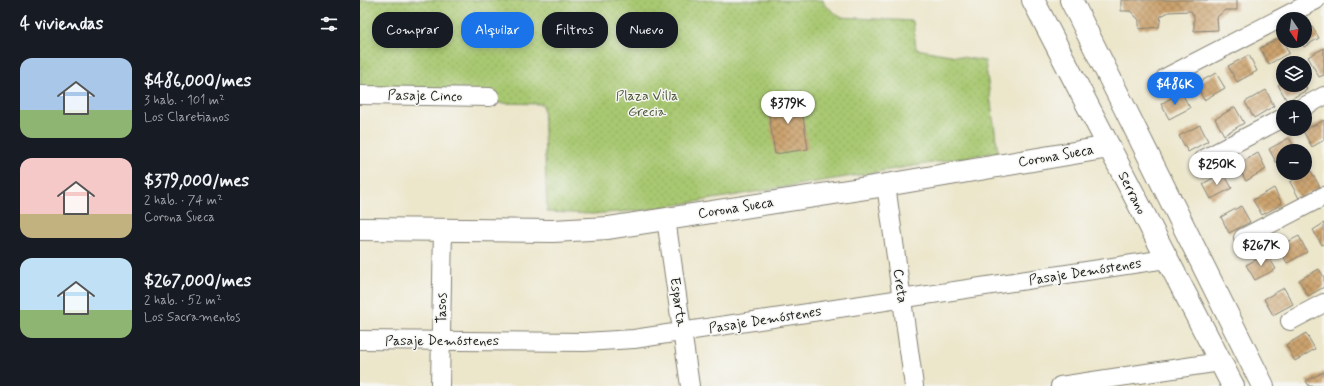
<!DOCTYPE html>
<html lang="es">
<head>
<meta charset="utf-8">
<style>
  :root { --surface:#171b24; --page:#20242c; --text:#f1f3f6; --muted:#9ea1a6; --accent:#1a73e8 }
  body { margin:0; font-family:Mynerve,sans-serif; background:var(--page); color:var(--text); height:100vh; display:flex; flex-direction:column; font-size:15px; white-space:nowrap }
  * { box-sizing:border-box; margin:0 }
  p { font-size:13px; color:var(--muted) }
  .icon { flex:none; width:22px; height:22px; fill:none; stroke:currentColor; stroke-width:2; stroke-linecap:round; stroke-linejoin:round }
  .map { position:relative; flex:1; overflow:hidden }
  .panel { display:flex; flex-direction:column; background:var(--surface); width:360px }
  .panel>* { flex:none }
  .banner { position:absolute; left:12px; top:12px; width:380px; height:36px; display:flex; gap:8px }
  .needle { width:26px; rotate:167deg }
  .controls { position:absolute; left:916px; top:12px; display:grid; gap:8px }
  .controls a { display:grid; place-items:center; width:36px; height:36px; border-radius:50%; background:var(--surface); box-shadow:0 2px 6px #0003; font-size:20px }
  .price { position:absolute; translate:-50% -34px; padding:0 9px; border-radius:14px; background:#fff; color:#222; font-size:13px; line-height:26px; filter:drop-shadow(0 1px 2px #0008) }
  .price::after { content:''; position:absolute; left:50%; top:24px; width:12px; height:9px; margin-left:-6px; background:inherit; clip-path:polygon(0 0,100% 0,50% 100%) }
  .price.selected { background:var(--accent); color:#fff }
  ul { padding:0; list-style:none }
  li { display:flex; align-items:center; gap:12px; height:100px; padding:0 20px }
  li span { display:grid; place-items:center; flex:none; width:112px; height:80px; border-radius:12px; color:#555 }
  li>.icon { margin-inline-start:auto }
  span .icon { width:48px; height:48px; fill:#fffc; stroke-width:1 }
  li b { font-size:17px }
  h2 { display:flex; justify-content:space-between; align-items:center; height:48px; padding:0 20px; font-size:17px }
  .pill { padding:0 14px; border-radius:16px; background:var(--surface); box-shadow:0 2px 6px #0003; font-size:14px; line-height:36px }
  .pill.selected { background:var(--accent); color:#fff }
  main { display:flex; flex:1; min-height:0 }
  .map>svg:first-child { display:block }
</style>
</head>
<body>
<main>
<section class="panel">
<h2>4 viviendas<svg class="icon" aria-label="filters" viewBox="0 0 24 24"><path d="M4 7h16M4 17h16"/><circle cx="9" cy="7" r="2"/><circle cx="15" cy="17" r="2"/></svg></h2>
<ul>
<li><span style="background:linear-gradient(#a9c7e8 65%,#8fb573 0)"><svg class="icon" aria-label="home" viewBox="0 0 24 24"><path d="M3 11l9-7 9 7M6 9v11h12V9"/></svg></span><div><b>$486,000/mes</b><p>3 hab. · 101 m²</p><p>Los Claretianos</p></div></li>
<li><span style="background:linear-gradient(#f6c9c9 70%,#c2b280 0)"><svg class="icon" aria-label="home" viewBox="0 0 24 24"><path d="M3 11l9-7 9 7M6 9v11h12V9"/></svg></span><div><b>$379,000/mes</b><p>2 hab. · 74 m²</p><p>Corona Sueca</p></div></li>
<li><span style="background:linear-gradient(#bfe0f5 65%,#8fb573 0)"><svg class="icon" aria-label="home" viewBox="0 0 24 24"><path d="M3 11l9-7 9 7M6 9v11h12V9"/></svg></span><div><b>$267,000/mes</b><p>2 hab. · 52 m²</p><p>Los Sacramentos</p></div></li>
</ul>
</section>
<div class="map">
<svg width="964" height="386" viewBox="0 0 964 386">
  <defs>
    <pattern id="park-dots" width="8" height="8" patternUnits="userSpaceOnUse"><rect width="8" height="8" fill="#a8c871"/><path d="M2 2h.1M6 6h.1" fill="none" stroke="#90ab61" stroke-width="1.8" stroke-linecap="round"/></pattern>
    <pattern id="building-cross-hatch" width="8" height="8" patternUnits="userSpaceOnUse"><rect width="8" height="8" fill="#cca36e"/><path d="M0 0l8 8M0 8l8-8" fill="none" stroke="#a5845a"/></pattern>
  </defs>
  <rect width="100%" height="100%" fill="#f6f6f2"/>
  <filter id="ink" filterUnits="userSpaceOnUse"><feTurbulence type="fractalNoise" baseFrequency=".025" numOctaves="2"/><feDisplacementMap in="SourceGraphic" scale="8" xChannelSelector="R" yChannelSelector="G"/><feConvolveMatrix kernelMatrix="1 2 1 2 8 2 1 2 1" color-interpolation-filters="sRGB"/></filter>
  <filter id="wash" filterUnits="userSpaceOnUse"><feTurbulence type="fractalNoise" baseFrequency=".012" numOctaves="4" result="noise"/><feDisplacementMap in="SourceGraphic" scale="16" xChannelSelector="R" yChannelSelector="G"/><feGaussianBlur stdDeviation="0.9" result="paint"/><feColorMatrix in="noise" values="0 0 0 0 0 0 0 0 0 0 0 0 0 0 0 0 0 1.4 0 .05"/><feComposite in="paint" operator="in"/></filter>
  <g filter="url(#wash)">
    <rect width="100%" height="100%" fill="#ece6cb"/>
    <!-- park -->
    <polygon fill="url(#park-dots)" stroke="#627246" points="0,0 463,0 464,4 480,17 553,21 556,49 625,61 638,152 286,210 233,214 187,212 183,104 0,100"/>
    <g id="blocks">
      <!-- building -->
      <g fill="url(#building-cross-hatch)">
        <polygon points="761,0 877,0 877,10 865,10 857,17 858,30 834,31 834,16 831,11 809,12 801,16 799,27 779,29 779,20 770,11 761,11"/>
        <polygon points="952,27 959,38 944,47 940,41 945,41 945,31"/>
        <polygon points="921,37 929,53 909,64 900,48"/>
        <polygon points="964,48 964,75 959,77 948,57"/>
        <polygon points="889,55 897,71 877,82 868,66"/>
        <polygon points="856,73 865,88 844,100 836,84"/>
        <polygon points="923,82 923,85 945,85 947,90 927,101 918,85"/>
        <polygon points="906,90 914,106 894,118 885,102"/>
        <polygon points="821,92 830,108 809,119 801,104"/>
        <polygon points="440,96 448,149 415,154 407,101"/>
        <polygon points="875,107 884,123 864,135 855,119"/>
        <polygon points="964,120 964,140 952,147 943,131"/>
        <polygon points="840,125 848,141 828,152 819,136"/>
        <polygon points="929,138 937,151 923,151 923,161 917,164 909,149"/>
        <polygon points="898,153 906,169 886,181 877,165"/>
        <polygon points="951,171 960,187 939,198 930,182"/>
        <polygon points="863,172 872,188 851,199 843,184"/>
        <polygon points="914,188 922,204 902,215 893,200"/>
        <polygon points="881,206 890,222 869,233 861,217"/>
        <polygon points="964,223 964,244 962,245 953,230"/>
        <polygon points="939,236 947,252 927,263 918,247"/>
        <polygon points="907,254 916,269 895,280 886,265"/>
        <polygon points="959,269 964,277 964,287 948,296 939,280"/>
        <polygon points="924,288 933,304 913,315 904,299"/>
        <polygon points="946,333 955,349 935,361 926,345"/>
        <polygon points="964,372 964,386 949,386 946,381"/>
      </g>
    </g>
  </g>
  <g filter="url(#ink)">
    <use href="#blocks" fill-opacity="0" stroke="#848174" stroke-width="1"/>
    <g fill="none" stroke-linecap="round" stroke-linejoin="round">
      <!-- minor casing -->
      <g stroke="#848174" stroke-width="20">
        <g id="minor">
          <polyline points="805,78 956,0"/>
          <polyline points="0,95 130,97"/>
          <polyline points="943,107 964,96"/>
          <polyline points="844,159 923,118"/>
          <polyline points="526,185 554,386"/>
          <polyline points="306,219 330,386"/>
          <polyline points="883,238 964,196"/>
          <polyline points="930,321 964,303"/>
          <polyline points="0,340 224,342 274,339 806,259"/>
          <polyline points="80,386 83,230"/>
          <polyline points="700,386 860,362"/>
        </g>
      </g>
      <!-- tertiary casing -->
      <g stroke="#848174" stroke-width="24">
        <polyline id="tertiary" points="0,229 193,231 248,228 526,185 749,147"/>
      </g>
      <!-- secondary casing -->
      <g stroke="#848174" stroke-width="24">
        <g id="secondary">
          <polyline points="673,0 873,386"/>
          <polyline points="711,0 903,386"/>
        </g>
      </g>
      <!-- minor -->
      <use href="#minor" stroke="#fff" stroke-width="18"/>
      <!-- tertiary -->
      <use href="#tertiary" stroke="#fff" stroke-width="22"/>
      <!-- secondary -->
      <use href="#secondary" stroke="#fff" stroke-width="22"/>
    </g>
  </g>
  <g text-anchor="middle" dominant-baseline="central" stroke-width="3" stroke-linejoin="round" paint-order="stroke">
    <!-- street labels -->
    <g font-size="14" fill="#1c1c1c" stroke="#f6f6f2">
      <text transform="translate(65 96) rotate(1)">Pasaje Cinco</text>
      <text transform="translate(696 156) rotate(-10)">Corona Sueca</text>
      <text transform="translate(772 193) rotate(63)">Serrano</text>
      <text transform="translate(376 208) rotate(-9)">Corona Sueca</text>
      <text transform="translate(725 272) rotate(-9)">Pasaje Demóstenes</text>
      <text transform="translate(540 286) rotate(82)">Creta</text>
      <text transform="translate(318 302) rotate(82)">Esparta</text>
      <text transform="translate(82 308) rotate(-89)">Tasos</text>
      <text transform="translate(405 320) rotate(-9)">Pasaje Demóstenes</text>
      <text x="82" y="341">Pasaje Demóstenes</text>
    </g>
    <!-- park labels -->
    <g font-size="14" fill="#4d583a" stroke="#f6f6f2">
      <text x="287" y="96">Plaza Villa<tspan x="287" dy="16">Grecia</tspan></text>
    </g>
  </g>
</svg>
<div class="controls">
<a><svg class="needle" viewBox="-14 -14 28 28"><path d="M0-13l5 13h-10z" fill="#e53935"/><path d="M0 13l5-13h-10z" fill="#9ea1a6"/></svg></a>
<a><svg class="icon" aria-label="layers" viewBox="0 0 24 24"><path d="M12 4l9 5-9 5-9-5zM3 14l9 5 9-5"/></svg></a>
<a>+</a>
<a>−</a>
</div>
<b class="price selected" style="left:815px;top:106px">$486K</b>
<b class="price" style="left:428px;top:125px">$379K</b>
<b class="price" style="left:857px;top:186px">$250K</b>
<b class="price" style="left:901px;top:267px">$267K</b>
<div class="banner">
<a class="pill">Comprar</a>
<a class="pill selected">Alquilar</a>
<a class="pill">Filtros</a>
<a class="pill">Nuevo</a>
</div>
</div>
</main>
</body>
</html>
